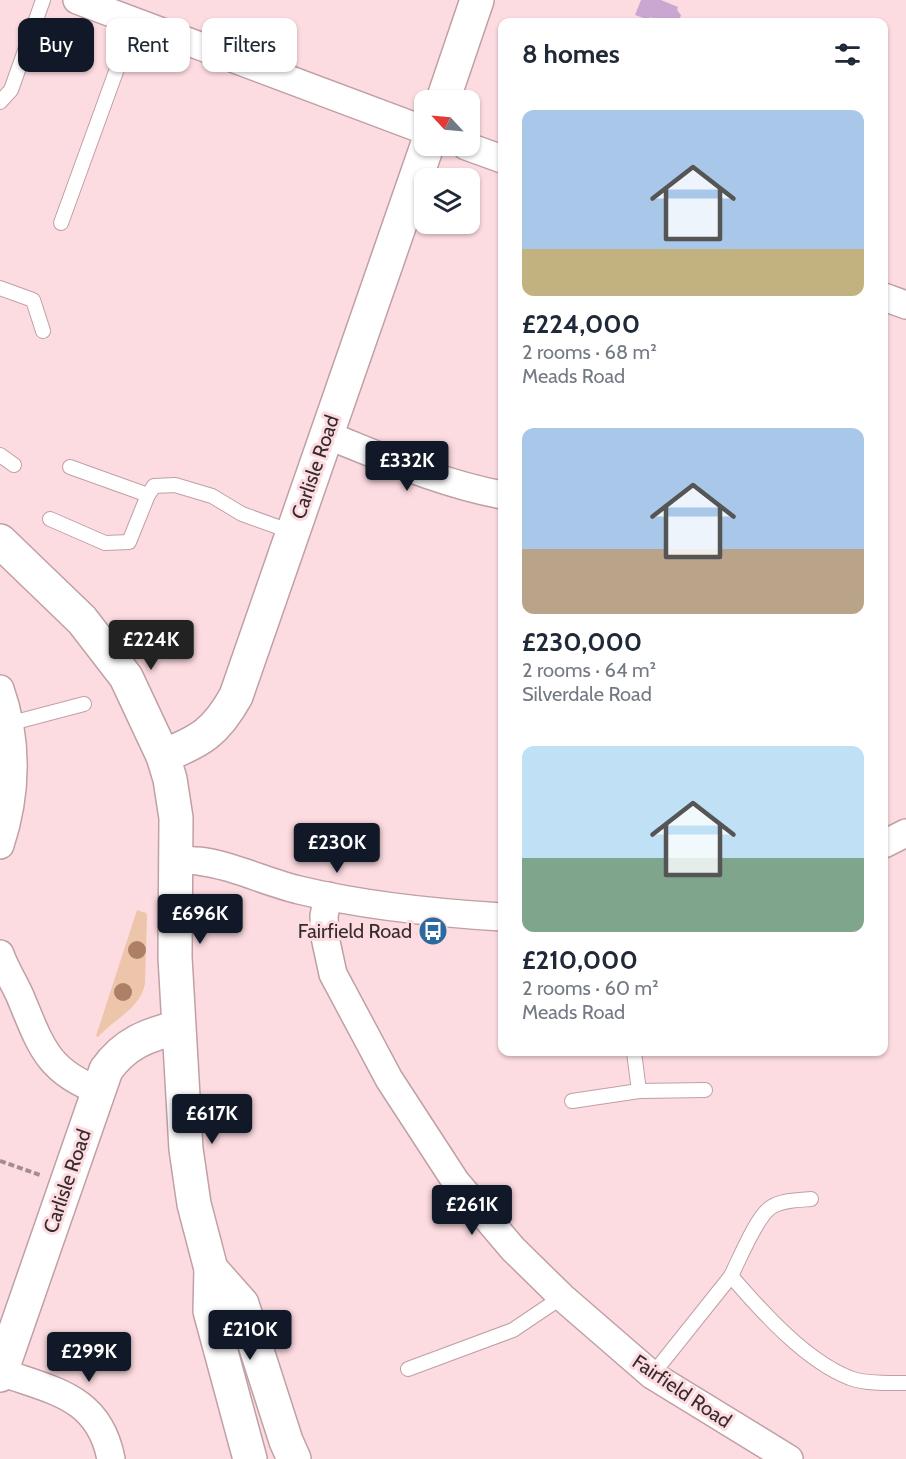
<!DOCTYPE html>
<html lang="en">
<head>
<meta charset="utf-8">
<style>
  :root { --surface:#fff; --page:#f2f2f3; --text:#1f2937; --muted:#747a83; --accent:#111827 }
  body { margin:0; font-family:Cabin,sans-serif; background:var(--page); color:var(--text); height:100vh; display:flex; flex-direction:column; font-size:22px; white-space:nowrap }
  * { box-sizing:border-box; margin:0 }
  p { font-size:20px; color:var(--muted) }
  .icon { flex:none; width:33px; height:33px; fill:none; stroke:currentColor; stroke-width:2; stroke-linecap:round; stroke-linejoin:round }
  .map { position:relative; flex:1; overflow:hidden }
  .details { position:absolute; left:498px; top:18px; width:390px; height:1038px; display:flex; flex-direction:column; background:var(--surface); border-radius:12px; box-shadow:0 2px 4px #0004 }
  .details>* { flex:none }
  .banner { position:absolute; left:18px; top:18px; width:390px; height:54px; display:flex; gap:12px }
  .needle { width:39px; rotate:296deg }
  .controls { position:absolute; left:414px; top:90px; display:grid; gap:12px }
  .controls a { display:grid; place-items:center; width:66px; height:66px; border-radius:12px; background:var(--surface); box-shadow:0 2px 4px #0004; font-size:30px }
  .price { position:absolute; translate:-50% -51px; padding:0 14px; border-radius:6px; background:var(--accent); color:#fff; font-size:20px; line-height:39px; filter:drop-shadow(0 2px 3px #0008) }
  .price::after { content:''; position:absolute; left:50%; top:36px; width:18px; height:14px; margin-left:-9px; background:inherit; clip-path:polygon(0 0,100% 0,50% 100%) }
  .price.active { background:#222; color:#fff }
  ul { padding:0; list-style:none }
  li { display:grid; align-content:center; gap:12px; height:318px; padding:0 24px }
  li span { display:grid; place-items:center; height:186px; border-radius:12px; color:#555 }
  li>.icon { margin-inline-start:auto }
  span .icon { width:108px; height:108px; fill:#fffc; stroke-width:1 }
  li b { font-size:26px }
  h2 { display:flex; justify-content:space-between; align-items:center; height:72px; padding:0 24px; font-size:26px }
  .tag { padding:0 21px; border-radius:12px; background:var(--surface); box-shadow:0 2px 4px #0004; font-size:21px; line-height:54px }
  .tag.active { background:var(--accent); color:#fff }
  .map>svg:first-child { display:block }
</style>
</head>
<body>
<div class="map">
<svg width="906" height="1459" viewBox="0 0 906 1459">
  <rect width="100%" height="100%" fill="#fddce1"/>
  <!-- green -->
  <path fill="#edc5aa" d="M137 910 146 913 147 916 145 984C139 1010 115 1018 98 1037L96 1036Z"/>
  <!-- water -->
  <path fill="#c8a8d0" d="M641 0H661L678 7 677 10 681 15 680 18C670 25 662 21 650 17L649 20 635 15Z"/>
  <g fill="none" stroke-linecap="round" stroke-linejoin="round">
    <!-- service casing -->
    <g stroke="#bfa0a5" stroke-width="16">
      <g id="service">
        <polyline points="0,102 11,90 43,0"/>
        <polyline points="61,223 134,22"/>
        <polyline points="0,288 33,300 43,331"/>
        <polyline points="0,455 14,465"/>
        <polyline points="70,467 148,495"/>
        <polyline points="50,519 105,543 129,542 148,495 154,486 175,485 212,496 242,514 292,532"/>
        <polyline points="8,724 84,704"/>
        <polyline points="634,1052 639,1091"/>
        <polyline points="572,1101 639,1091 705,1090"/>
        <path d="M731 1276C739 1260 756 1218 770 1208 781 1200 799 1200 811 1199"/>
        <polyline points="408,1369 513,1330 562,1297"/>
        <path d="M652 1375 731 1276C762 1312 806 1361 850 1378 864 1384 891 1383 906 1383"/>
      </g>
    </g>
    <!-- minor casing -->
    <g stroke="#bfa0a5" stroke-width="30">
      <g id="minor">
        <polyline points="77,0 424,130"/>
        <polyline points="466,146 502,159"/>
        <polyline points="884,297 906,305"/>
        <path d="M327 435C387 459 439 483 502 495"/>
        <path d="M0 689C18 740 17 794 0 845"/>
        <polyline points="884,844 906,833"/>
        <path d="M176 862C183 861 191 860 198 861 233 865 265 882 299 890 365 906 435 913 502 917"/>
        <polyline points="328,896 324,916 325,937 333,974 389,1079 456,1182 513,1249 562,1297 652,1375 789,1459"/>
        <path d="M0 954C5 969 14 982 20 996 40 1043 46 1071 98 1090"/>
        <path d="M1 1372C53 1391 99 1396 111 1459"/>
      </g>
    </g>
    <!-- tertiary casing -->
    <g stroke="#bfa0a5" stroke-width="36">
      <g id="tertiary">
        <polyline points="443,100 477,0"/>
        <polyline points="0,541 82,620 126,677 163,756 170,779 176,818 175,957 186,1149 194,1204 211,1269 210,1311 250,1459"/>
        <path d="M163 756C201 741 216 732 236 696L427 146"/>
        <polyline points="211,1269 242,1304 286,1441 294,1459"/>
        <path d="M0 1375 106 1070C124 1044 148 1034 178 1028"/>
      </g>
    </g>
    <!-- path -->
    <polyline stroke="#a48c90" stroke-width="4" stroke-dasharray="6 3" stroke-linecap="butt" points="0,1161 40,1175"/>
    <!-- service -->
    <use href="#service" stroke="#fff" stroke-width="14"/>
    <!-- minor -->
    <use href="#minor" stroke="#fff" stroke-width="27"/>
    <!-- tertiary -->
    <use href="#tertiary" stroke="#fff" stroke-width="33"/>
  </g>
  <!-- trees -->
  <g fill="#ad8065">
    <circle cx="137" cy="950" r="9"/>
    <circle cx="123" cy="992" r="9"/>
  </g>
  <!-- icons -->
  <defs>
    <g id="bus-disc" transform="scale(1.5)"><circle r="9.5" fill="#2a6aa0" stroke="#fddce1"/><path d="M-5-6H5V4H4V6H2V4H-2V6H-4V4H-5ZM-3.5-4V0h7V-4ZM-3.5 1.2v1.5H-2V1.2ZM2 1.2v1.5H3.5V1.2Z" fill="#fff"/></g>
  </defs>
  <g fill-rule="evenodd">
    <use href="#bus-disc" x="433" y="931"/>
  </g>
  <g text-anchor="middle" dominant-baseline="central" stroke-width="6" stroke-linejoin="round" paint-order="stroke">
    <!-- street labels -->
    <g font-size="20" fill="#372b2d" stroke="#fddce1">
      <text transform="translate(315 467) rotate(-71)">Carlisle Road</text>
      <text transform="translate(67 1181) rotate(-71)">Carlisle Road</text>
      <text transform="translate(682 1391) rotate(34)">Fairfield Road</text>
    </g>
    <!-- poi labels -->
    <g font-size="20" fill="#372b2d" stroke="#fddce1" text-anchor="end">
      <text x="412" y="931">Fairfield Road</text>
    </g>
  </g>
</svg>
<div class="controls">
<a><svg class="needle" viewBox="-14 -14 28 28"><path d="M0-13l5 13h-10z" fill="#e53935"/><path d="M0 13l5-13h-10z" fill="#747a83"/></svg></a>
<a><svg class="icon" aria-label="layers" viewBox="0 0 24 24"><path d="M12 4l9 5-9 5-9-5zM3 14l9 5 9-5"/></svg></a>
</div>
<b class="price" style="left:407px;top:492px">£332K</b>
<b class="price active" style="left:151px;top:671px">£224K</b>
<b class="price" style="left:337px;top:874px">£230K</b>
<b class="price" style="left:200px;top:945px">£696K</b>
<b class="price" style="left:212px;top:1145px">£617K</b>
<b class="price" style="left:472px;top:1236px">£261K</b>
<b class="price" style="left:250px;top:1361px">£210K</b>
<b class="price" style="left:89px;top:1383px">£299K</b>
<div class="banner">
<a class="tag active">Buy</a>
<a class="tag">Rent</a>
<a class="tag">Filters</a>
</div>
<section class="details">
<h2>8 homes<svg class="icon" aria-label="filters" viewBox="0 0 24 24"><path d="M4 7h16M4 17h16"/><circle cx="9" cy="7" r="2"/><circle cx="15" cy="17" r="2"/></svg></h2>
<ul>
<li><span style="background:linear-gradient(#a9c7e8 75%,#c2b280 0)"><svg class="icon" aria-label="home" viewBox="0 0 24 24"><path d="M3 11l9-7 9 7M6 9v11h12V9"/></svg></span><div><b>£224,000</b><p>2 rooms · 68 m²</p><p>Meads Road</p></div></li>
<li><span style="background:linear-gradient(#a9c7e8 65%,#b9a48a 0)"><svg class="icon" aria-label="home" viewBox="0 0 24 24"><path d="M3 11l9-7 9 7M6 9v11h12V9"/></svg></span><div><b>£230,000</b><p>2 rooms · 64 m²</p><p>Silverdale Road</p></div></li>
<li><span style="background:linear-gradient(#bfe0f5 60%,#7fa58c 0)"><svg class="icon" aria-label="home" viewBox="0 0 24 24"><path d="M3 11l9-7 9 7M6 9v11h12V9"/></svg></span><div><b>£210,000</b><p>2 rooms · 60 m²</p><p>Meads Road</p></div></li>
</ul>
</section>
</div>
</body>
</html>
